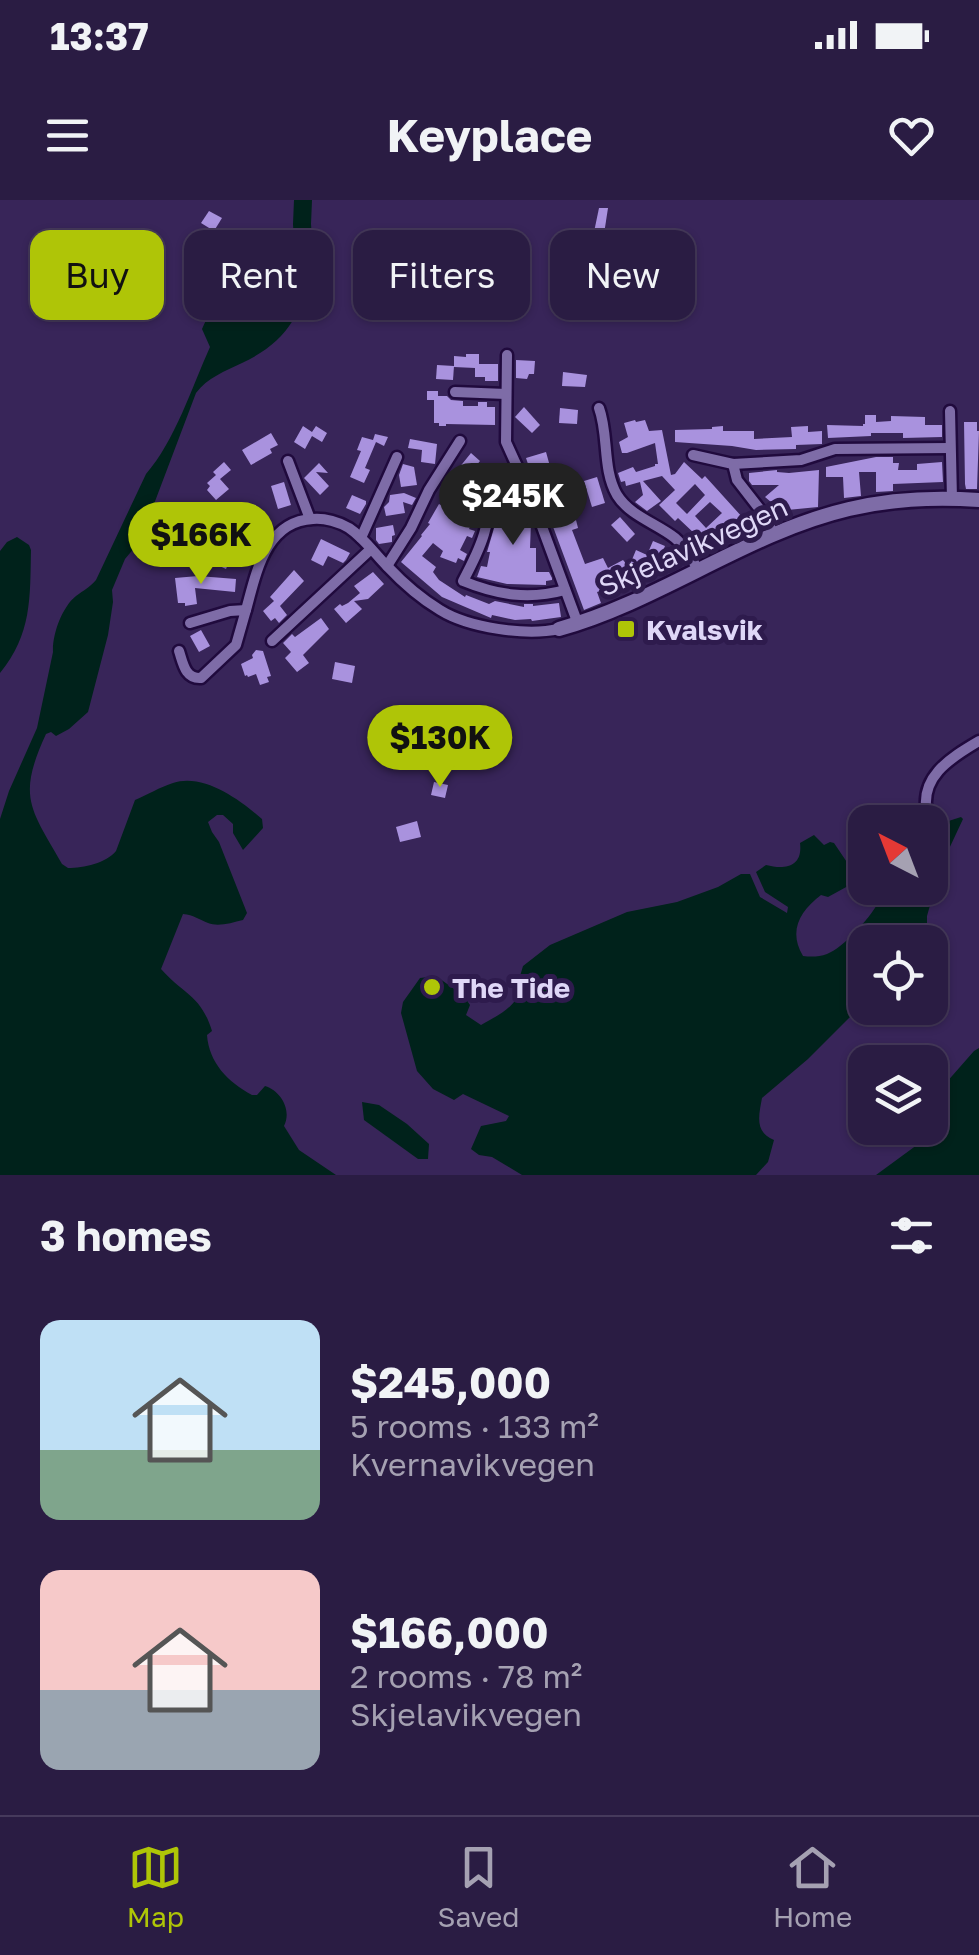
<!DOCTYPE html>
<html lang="en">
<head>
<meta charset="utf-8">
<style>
  :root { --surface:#2a1c43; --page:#36294e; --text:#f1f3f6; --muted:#a5a1b2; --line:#463a5c; --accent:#afc507 }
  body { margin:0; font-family:"Golos Text",sans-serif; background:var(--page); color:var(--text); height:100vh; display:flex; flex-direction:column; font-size:38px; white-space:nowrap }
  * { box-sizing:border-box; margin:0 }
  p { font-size:32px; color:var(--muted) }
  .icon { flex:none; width:55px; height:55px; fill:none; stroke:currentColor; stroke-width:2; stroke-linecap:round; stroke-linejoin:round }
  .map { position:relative; height:975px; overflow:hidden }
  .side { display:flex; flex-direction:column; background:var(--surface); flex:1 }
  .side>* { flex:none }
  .hud { position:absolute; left:30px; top:30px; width:920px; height:90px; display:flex; gap:20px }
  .needle { width:65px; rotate:318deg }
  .fabs { position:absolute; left:848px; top:605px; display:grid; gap:20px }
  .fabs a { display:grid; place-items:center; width:100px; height:100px; border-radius:20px; background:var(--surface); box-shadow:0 2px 8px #0004,0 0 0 2px var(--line); font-size:50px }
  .price { position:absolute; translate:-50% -85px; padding:0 22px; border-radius:35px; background:var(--accent); color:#111; font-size:32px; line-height:65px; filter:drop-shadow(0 2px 5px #0008) }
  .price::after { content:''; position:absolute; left:50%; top:60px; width:30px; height:22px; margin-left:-15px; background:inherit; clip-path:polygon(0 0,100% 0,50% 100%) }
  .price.on { background:#222; color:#fff }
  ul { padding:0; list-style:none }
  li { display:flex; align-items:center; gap:30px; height:250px; padding:0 40px }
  li span { display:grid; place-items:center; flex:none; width:280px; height:200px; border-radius:20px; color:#555 }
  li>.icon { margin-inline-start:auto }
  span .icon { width:120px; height:120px; fill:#fffc; stroke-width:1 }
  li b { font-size:42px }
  h2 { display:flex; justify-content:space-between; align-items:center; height:120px; padding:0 40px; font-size:42px }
  .chip { padding:0 35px; border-radius:20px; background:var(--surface); box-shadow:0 2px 8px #0004,0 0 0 2px var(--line); font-size:35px; line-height:90px }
  .chip.on { background:var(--accent); color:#111 }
  .status { display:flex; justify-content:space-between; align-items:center; height:70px; padding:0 50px; background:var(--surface); direction:ltr }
  .status svg { height:28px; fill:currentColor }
  header { display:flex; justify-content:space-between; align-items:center; height:130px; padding:0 40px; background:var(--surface); font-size:45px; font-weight:700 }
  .tabs { display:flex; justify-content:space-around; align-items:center; height:140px; border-top:2px solid var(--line); background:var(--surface); font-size:28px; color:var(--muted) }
  .tabs a { display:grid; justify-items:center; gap:5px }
  .tabs .on { color:var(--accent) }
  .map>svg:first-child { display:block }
</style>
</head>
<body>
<div class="status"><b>13:37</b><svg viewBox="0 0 49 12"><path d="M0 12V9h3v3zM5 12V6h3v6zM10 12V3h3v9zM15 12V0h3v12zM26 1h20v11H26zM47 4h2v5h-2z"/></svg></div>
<header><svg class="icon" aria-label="menu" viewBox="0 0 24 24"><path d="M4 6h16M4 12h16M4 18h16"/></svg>Keyplace<svg class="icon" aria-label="heart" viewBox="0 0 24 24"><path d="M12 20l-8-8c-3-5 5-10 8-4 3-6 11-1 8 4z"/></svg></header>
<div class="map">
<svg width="979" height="975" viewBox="0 0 979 975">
  <rect width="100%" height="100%" fill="#382559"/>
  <!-- water -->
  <g fill="#00221b">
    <path d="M296 55H304C310 107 289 141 242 163 225 171 207 178 196 193L140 341 125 359 112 390 113 402 108 435 88 512 69 529 56 536 51 532 46 534C17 597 30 608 62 664L68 668C84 668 106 663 116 651L135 600C147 595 160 587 173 583 204 573 240 600 262 619L263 628 243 650 233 633V624L223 615H217L208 622 212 632 219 642 247 713 243 720C231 723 218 727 208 723 198 719 194 715 183 714L161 769C183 794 201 795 212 831L207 835C209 863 228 882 252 895H257L265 886C281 891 292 910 284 926L299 950 336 975H0V619L9 591 37 528 53 452C52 435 62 407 76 396 84 390 89 388 96 380L146 274C175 241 192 187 210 147L202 129 228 71C240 75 242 90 246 101L266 99 295 80Z"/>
    <path d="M17 337 29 345 31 350C30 398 32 434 0 473V351L7 342Z"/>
    <path d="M961 617 963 619 941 666 927 716V725L914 742H865V802L808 859 762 898C759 915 754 932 774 940L768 962 756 975H522L492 957 479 955 471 949 481 926 506 921 509 916 463 894 454 900 433 889 417 871 401 813 403 802 420 778 436 776 464 796 470 805 466 815 481 825C500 814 512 810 522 789L518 783 523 766 550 745 627 712 677 702 718 687 741 674H750L760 697 787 713 788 707 765 692 756 672 766 665C785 670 803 667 800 643L814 635 824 645 830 642 834 643 859 680 828 697 821 695C800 711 788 731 803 756 811 757 819 757 827 754 843 748 869 719 878 703 883 696 881 695 880 688H930V627Z"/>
    <polygon points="979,848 979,975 876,975 936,931 947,891 944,888 945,884 974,851"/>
    <polygon points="362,902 379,905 407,924 429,944 428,959 418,959 364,920"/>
  </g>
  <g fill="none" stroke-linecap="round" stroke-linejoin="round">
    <!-- river -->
    <polyline stroke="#00221b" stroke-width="18" points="303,0 302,24 304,55"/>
  </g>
  <!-- building -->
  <g fill="#a992de" fill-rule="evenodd">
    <polygon points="599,8 608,8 604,34 594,32"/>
    <polygon points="209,11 222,18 214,31 201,23"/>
    <polygon points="611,29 628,32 623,52 610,50 611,45 608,44"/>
    <polygon points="577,40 590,41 587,72 572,70"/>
    <polygon points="585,78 597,80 596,88 616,91 614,101 582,97"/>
    <polygon points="466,154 479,154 479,164 498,164 498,181 485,181 485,177 475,177 475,168 454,167 454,156 466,157"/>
    <polygon points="516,160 535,161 534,174 529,174 527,179 516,178"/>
    <polygon points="437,165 454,166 453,180 436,179"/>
    <polygon points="563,172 587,175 585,187 562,186"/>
    <polygon points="427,191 438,191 438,196 447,196 451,200 463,201 463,206 478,206 478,202 487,202 487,207 495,207 495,225 446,224 446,226 439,226 439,223 434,223 434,200 427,200"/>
    <polygon points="524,207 540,225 532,233 515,217"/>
    <polygon points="560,208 578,210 577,224 559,223"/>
    <polygon points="865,215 876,215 876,222 891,221 891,216 925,217 925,225 942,225 942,237 903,238 903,233 871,233 871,236 828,238 827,225 863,226 863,224 865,224"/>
    <path d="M635 220 636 222 645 220 649 231 662 230 671 275 675 274 684 262 702 279 705 276 743 318 748 314 760 328 752 332 751 330 740 338 734 332 713 351 678 318 675 321 659 305 675 290 662 276 643 281 661 301 647 311 635 302 643 295 640 282 626 286 625 281 621 282 618 273 633 267 636 272 655 266V264H658L655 243 627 253H622L619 242 628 237 624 223ZM695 284 705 295 687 314 676 303ZM710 302 722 313 706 328 695 316Z"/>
    <polygon points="964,222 977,222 977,231 979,231 977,289 966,289 965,284"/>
    <polygon points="303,226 312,232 316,226 327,233 322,242 312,236 305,249 294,242"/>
    <polygon points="723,226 723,231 754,231 754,239 792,237 791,227 808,226 808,232 822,231 822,244 796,245 796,249 756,250 732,246 675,242 675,230 712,229 712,227"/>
    <polygon points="271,233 278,245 270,249 272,253 251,265 242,250"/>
    <polygon points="375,234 388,237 384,246 376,242 365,268 370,270 364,283 350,277 361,251 357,250 362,237 373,240"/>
    <polygon points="410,239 437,244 435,264 421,262 422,250 408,248"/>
    <polygon points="546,252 551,270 561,266 564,273 554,277 570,322 576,320 578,328 572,330 585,364 603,358 608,368 623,360 629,367 636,350 647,355 653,341 665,346 655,369 638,364 607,389 597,392 601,403 584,410 539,289 537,289 531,267 529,267 526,258"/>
    <polygon points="471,253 480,261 448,301 441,294 444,291 442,289"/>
    <polygon points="876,257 893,257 893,263 899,263 898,270 917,270 917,264 942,262 943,282 893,284 893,291 876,292 876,272 859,272 861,296 844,298 843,277 826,277 826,267"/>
    <polygon points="224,262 231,270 220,279 229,289 216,300 207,290 210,286 207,283 216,275 213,272"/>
    <polygon points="319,263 328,273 316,272 329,286 320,295 304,278"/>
    <polygon points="403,264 414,267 417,285 401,287 399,275"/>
    <polygon points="485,265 496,274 467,323 471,325 469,329 475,331 472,338 467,336 460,350 467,354 464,361 458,358 456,363 440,357 443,351 433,343 422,356 436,367 433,372 439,380 465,397 466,395 489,404 495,401 524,407 524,404 533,404 533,406 559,403 561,417 532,421 531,419 515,420 492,415 491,418 442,397 401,362 422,336 421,335 430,324 428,323 439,304 457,314"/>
    <polygon points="777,270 777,272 789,273 819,270 818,307 777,311 777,307 765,297 779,285 752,285 749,281 749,273"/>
    <polygon points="597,277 605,303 592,307 584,281"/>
    <polygon points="284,282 291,305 278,309 271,286"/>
    <polygon points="404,293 416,298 412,305 403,302 405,313 386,316 384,307 389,302 390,295"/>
    <polygon points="509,293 520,294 523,300 522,313 528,314 531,323 530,348 536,348 536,372 549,372 552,378 552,380 546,381 546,385 507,384 477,377 481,366 487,367 490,352 487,352 500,308"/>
    <polygon points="352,295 366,301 366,304 360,314 346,308"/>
    <polygon points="243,304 256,305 254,324 235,322 236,312 242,313"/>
    <polygon points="620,317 635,334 627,342 611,325"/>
    <polygon points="195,325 205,326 203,338 197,337 194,358 180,356 183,328 192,330"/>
    <polygon points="393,325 395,335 392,336 392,342 379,344 376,340 376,328"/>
    <polygon points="222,339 247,352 242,362 231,357 226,369 211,362"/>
    <polygon points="321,339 350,353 346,360 343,363 328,356 323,366 311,360"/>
    <polygon points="294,370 304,381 280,406 287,415 279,423 275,418 271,421 263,411 274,401 270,397"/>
    <polygon points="373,372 384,384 368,399 354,401 362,409 346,423 334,409 340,404 342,406 348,403 360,393 354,386"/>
    <polygon points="198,376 236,379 235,392 195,388 197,404 185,406 185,403 178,403 175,378"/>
    <polygon points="321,418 329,429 303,455 309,463 297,472 285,458 291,452 283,443 292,434 295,437"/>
    <polygon points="201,430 210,446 199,452 190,436"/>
    <polygon points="256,450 263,451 271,476 267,477 269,482 260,485 256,474 248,477 247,475 245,476 241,464 253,458 252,455"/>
    <polygon points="335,462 355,466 352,483 332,479"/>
    <polygon points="434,582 448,585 445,598 431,595"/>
    <polygon points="417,621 421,637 400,642 396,627"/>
  </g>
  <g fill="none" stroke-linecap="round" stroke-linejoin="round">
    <!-- minor casing -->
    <g stroke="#200a3d" stroke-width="15">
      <g id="minor">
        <polyline points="507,155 506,242 531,297 578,424"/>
        <polyline points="455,192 506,194"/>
        <path d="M599 208C609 235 602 269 617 295 630 316 656 323 675 338 685 346 693 359 698 371"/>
        <polyline points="950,211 952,299"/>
        <polyline points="693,255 733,264 801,260 835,249 950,248"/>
        <polyline points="288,261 310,319"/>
        <polyline points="733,264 737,280 765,316 774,335"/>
        <path d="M521 274C489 290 493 303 484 334 479 351 471 366 463 381 497 395 529 400 565 390"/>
        <polyline points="219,328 265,351"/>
        <polyline points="361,338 397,257"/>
        <polyline points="387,366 411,328 429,290 460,241"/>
        <path d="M246 410C256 374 265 321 313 319 325 318 339 322 349 328 364 338 375 354 387 366 403 383 420 398 440 410 469 428 526 436 559 429"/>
        <polyline points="272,441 371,349"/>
        <path d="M179 451C183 463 185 479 201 478L236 445 246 410 230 411 190 423"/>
        <path d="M928 617C917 578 950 558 979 541"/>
      </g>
    </g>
    <!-- secondary casing -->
    <g stroke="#200a3d" stroke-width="19">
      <path id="secondary" d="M559 429C660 401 747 333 849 309 891 299 936 297 979 300"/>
    </g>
    <!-- minor -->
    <use href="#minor" stroke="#7e6ca7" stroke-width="10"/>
    <!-- secondary -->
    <use href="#secondary" stroke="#7e6ca7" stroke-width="14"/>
  </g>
  <!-- markers -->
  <g fill="#afc507" stroke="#2e1b4d" stroke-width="4">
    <rect x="616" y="419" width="20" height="20" rx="5"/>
    <circle cx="432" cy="787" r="10"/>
  </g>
  <g text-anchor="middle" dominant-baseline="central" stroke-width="10" stroke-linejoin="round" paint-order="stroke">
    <!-- street labels -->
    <g font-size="28" fill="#dfd7f7" stroke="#2e1b4d">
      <text transform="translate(693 346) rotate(-24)">Skjelavikvegen</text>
    </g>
    <!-- poi labels -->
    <g font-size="28" font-weight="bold" fill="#dfd7f7" stroke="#2e1b4d" text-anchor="start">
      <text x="646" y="429">Kvalsvik</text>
      <text x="452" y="787">The Tide</text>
    </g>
  </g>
</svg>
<div class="fabs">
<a><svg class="needle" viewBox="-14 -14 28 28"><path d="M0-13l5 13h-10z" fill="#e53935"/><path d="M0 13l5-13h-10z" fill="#a5a1b2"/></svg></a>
<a><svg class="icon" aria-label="locate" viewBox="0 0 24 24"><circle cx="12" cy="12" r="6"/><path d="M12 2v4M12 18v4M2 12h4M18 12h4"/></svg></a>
<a><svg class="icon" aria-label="layers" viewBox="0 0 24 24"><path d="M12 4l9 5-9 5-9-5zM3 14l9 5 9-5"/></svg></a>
</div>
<b class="price on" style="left:513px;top:348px">$245K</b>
<b class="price" style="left:201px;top:387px">$166K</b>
<b class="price" style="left:440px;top:590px">$130K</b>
<div class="hud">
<a class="chip on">Buy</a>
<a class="chip">Rent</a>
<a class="chip">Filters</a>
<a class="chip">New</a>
</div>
</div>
<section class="side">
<h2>3 homes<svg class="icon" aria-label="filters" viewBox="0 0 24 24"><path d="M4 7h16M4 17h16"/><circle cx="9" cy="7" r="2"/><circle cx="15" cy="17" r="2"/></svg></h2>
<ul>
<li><span style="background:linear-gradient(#bfe0f5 65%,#7fa58c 0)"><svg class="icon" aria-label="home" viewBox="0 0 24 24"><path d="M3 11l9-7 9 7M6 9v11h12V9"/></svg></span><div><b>$245,000</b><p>5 rooms · 133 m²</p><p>Kvernavikvegen</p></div></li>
<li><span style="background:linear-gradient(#f6c9c9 60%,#9aa5b1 0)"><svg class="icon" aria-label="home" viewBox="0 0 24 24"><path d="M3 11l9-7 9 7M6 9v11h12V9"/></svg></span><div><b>$166,000</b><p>2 rooms · 78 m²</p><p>Skjelavikvegen</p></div></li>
</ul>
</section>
<nav class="tabs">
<a class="on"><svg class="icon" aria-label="map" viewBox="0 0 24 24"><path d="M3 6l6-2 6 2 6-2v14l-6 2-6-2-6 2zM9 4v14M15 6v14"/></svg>Map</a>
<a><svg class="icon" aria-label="saved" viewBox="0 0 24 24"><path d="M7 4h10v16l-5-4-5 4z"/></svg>Saved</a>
<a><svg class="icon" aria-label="home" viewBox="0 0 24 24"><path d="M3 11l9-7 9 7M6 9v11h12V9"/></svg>Home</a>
</nav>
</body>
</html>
